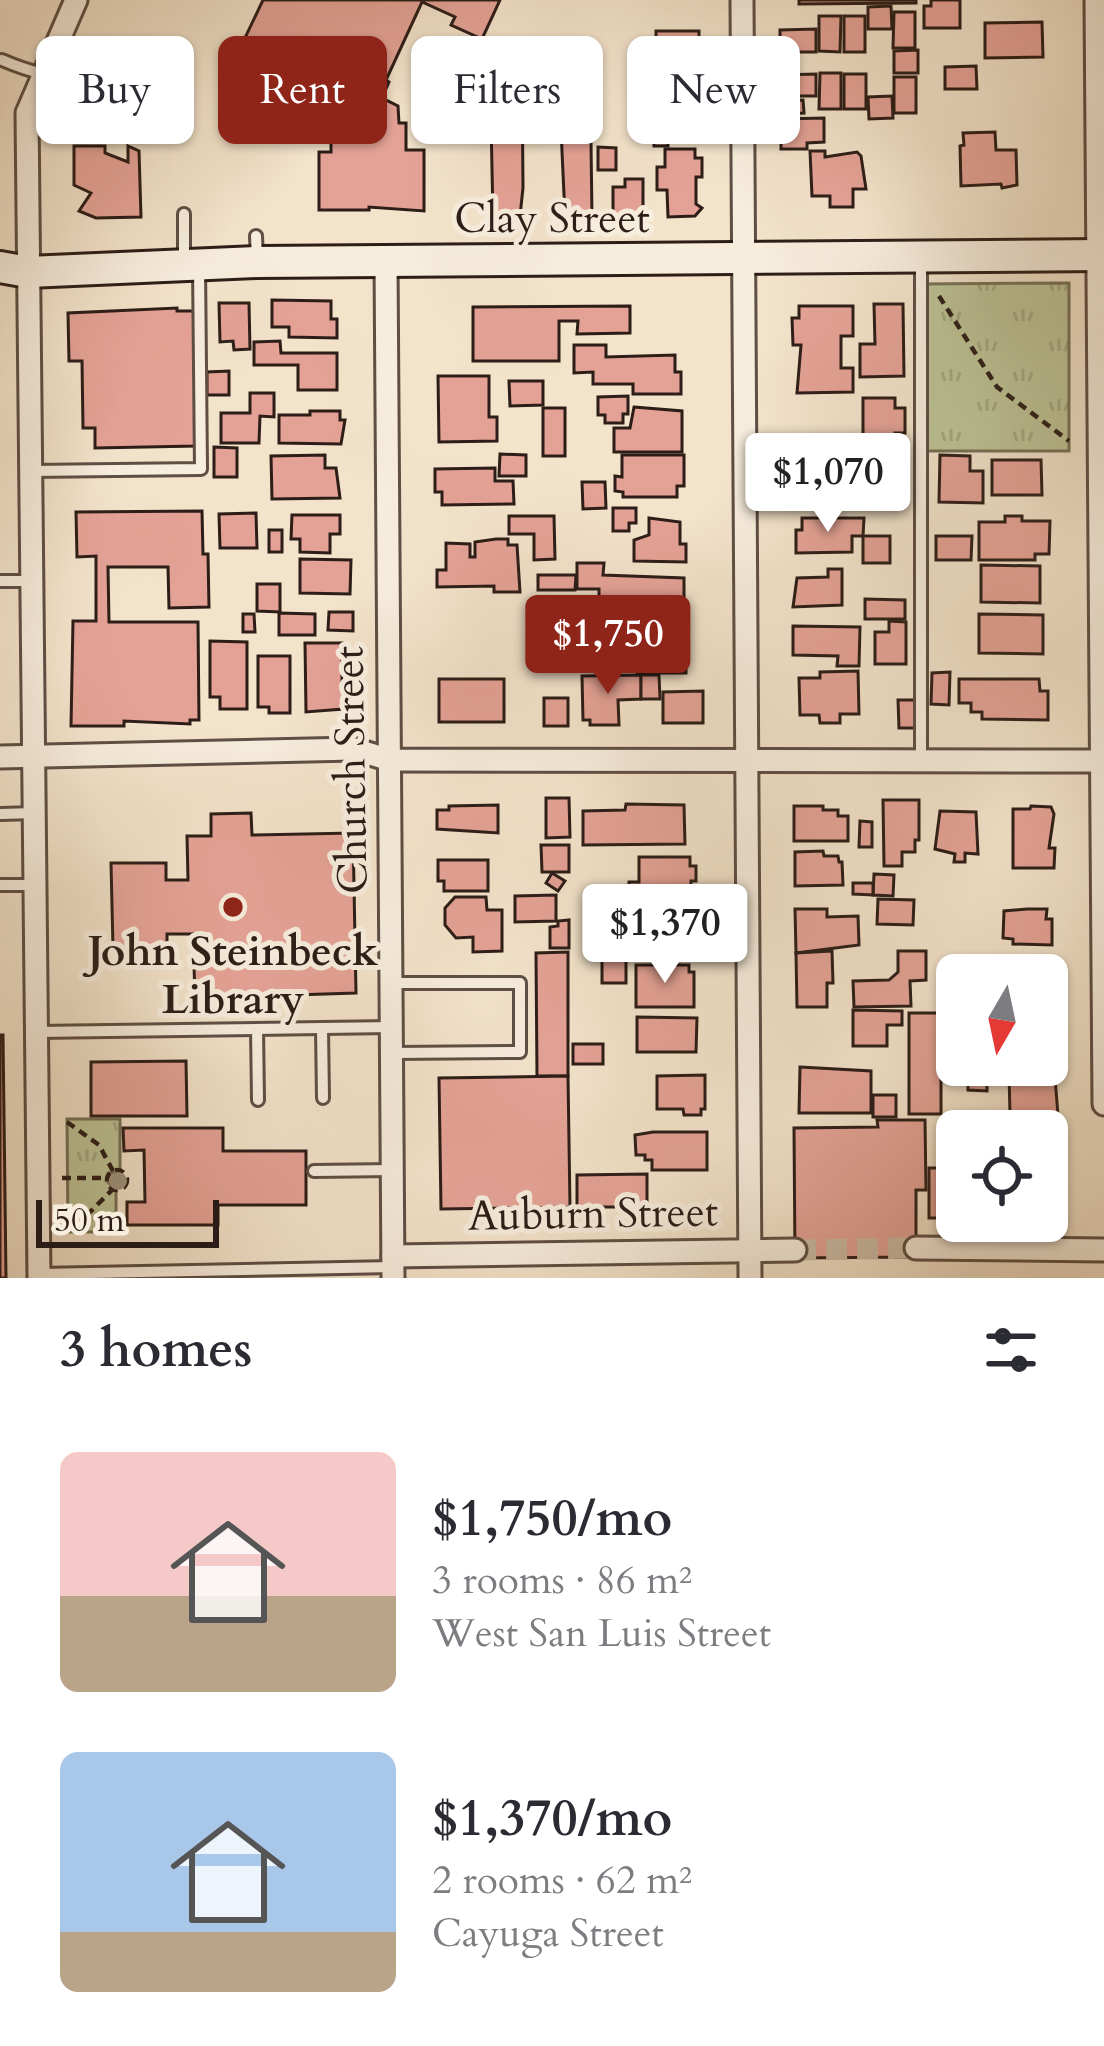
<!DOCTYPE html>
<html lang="en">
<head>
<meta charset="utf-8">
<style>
  :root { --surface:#fff; --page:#f2f2f3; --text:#2b2b33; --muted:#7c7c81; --accent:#8f2418 }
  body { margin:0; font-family:Cardo,serif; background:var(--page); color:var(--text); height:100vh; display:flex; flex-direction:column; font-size:45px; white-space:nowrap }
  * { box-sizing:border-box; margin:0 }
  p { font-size:39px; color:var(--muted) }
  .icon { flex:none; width:66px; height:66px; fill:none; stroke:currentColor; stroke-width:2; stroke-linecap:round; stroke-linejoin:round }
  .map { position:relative; height:1278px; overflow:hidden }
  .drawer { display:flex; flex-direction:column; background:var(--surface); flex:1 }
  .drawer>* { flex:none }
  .banner { position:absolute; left:36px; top:36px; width:1032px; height:108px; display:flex; gap:24px }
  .needle { width:78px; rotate:189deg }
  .fabs { position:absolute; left:936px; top:954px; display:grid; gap:24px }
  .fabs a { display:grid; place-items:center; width:132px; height:132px; border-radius:18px; background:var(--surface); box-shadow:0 3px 9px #0004; font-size:60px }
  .scale { position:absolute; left:36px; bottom:30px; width:183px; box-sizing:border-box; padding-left:12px; border:6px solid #2c1d17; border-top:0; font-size:33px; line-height:42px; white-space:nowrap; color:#2c1d17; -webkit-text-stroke:9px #f7eddd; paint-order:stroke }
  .price { position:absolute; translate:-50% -102px; padding:0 27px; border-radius:12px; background:#fff; color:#222; font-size:39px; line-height:78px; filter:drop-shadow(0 3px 6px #0008) }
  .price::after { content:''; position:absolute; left:50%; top:72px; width:36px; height:27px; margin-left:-18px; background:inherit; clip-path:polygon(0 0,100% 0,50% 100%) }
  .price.active { background:var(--accent); color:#fff }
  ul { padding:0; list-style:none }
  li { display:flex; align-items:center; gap:36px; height:300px; padding:0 60px }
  li span { display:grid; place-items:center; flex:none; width:336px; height:240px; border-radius:18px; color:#555 }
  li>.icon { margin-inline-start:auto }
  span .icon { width:144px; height:144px; fill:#fffc; stroke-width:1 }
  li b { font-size:51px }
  h2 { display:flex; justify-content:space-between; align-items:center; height:144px; padding:0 60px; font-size:51px }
  .tag { padding:0 42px; border-radius:18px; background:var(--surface); box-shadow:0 3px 9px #0004; font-size:42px; line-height:108px }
  .tag.active { background:var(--accent); color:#fff }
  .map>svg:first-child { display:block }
</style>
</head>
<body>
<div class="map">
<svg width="1104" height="1278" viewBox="0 0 1104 1278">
  <defs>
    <pattern id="grass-tufts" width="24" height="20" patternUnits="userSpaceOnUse" patternTransform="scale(3)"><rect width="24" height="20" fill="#bcc396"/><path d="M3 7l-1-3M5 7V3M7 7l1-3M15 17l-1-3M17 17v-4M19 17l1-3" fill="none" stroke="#a2a781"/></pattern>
  </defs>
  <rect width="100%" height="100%" fill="#f3e3cb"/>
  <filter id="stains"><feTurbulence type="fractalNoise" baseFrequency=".00167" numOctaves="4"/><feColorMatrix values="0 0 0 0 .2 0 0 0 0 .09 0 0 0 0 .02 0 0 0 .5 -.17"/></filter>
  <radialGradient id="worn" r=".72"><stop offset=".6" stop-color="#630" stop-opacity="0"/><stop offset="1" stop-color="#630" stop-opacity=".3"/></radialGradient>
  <!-- grass -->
  <g fill="url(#grass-tufts)" stroke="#747056" stroke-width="3">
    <polygon points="1069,283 1069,451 921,451 921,284"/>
    <polygon points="67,1119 120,1119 120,1171 110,1173 107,1181 116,1190 116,1232 68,1232"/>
  </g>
  <!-- building -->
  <g fill="#e4a296" stroke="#2c1d17" stroke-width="3">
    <polygon points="263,0 500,0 482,39 451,25 455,17 422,2 386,80 389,82 382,98 398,106 399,123 406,123 406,150 424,150 424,211 369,207 369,210 319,210 319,152 331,152 331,133 224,82"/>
    <polygon points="799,0 916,0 916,3 799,4"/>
    <polygon points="931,0 960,0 960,28 924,28 924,6 931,6"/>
    <polygon points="891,6 892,29 868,29 868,7"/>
    <polygon points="894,12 915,12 915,48 893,48"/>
    <polygon points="819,16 841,16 840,52 819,51"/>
    <rect x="844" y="16" width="21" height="36"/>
    <polygon points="1042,22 1043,57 985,58 985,23"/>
    <polygon points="816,29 816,52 780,52 780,30"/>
    <polygon points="656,31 699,31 699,62 663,62 662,49 656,49"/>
    <polygon points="918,50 918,73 894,73 894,51"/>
    <polygon points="576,64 576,71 590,71 592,216 565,216 558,65"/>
    <polygon points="655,65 688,65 688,96 655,97"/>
    <polygon points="506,66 522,66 523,188 520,216 493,217 490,73 506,72"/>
    <polygon points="976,66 977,89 945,89 945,67"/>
    <polygon points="820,73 841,73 841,109 819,109"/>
    <polygon points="816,74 816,96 780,96 780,75"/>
    <rect x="844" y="74" width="22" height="35"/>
    <rect x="894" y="77" width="22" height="36"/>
    <polygon points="892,96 893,118 869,119 868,97"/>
    <polygon points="803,100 804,113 781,114 781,101"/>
    <polygon points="824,118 824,142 807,143 807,149 781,149 781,119"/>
    <polygon points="654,124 667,124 668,146 654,146"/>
    <polygon points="995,132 996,150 1016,150 1017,185 1002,188 1001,184 961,186 960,146 964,145 963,133"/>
    <polygon points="74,146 105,146 105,153 128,162 128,146 139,151 141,217 96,218 79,211 91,193 74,185"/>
    <polygon points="598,147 616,148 616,170 598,170"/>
    <polygon points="665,149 695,149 695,158 702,158 702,177 696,177 696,204 702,208 695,216 668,217 667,190 657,190 657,167 665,167"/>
    <polygon points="810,151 825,151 825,157 857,152 861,156 866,189 853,189 853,207 830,207 830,196 812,196"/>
    <polygon points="625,179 643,179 643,216 613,216 613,187 625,187"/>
    <polygon points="272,300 331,301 331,319 337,319 337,338 289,337 289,327 272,327"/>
    <polygon points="219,303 249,303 250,349 234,350 233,341 220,342"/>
    <polygon points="874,304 903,304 904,376 860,377 860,344 875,344"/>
    <polygon points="630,306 630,333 577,334 578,321 559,321 559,361 473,361 473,307"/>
    <polygon points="799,306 853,306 853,336 841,336 841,368 853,368 853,392 797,393 801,345 793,345 792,318 799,318"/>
    <polygon points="177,308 177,311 194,311 196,446 95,448 95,428 83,428 82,361 69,361 68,313"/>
    <polygon points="280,341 281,353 337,353 337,390 298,390 298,365 254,365 254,342"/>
    <polygon points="574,345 606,345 606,357 675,355 675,372 681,372 681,394 633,394 633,384 593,384 593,372 574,373"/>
    <polygon points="229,371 229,395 207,395 207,372"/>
    <polygon points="438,376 489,376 489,417 497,417 497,441 439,442"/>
    <polygon points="509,381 543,381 543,405 510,406"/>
    <polygon points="250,393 274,393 274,417 260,416 259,443 221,443 221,413 250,413"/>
    <polygon points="628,396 628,414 623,414 623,423 605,423 605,415 598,415 598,397"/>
    <polygon points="863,398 895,398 895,408 905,408 905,433 895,433 895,458 869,458 869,440 863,440"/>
    <polygon points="634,407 682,411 682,452 614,452 614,428 630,428"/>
    <rect x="543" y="408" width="22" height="48"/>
    <polygon points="310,411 340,411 340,420 345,420 341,444 279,443 279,415 310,415"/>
    <polygon points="802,442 830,442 830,455 848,455 848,475 862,475 862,497 825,496 825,488 801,488"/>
    <polygon points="214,447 237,448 237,477 214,477"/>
    <polygon points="500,454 526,455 526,476 499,476"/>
    <polygon points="325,455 325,468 336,468 340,498 272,499 271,456"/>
    <polygon points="622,455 684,455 684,486 677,486 677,497 623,497 623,492 615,491 615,476 622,477"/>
    <polygon points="940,455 970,456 970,471 983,471 983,503 939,502"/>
    <polygon points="992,460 1041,460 1042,495 992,495"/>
    <polygon points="495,468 495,481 513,481 514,504 442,505 442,492 435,492 435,469"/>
    <polygon points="582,482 605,482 606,508 583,509"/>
    <polygon points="613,508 636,508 636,523 629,523 629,531 613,531"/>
    <polygon points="202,511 203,554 208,554 209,607 169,608 168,567 108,567 109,622 198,622 199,720 190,720 190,724 124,721 124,726 71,726 73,621 96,621 96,556 77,557 76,512"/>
    <polygon points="256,513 257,548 220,548 219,514"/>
    <polygon points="292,515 340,515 340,534 330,534 330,553 300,552 300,539 291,539"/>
    <polygon points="509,516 554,516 555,559 534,560 534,534 509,534"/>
    <polygon points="1005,516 1022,516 1022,521 1050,521 1049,554 1035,554 1035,560 979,560 979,522 1005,522"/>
    <polygon points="649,518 680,522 680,544 686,544 686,562 634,561 634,540 649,535"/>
    <polygon points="802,518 864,518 863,536 852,536 852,552 796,553 796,530 802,530"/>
    <rect x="269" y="530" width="13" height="22"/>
    <rect x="863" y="536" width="27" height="27"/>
    <polygon points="936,536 972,536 971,560 936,560"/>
    <polygon points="496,539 508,539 508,545 517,545 520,592 494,592 494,586 437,587 437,570 446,570 446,543 470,544 470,557 475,557 475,542"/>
    <polygon points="300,559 351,560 350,594 300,593"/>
    <polygon points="577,563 604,563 603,575 684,578 684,619 624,620 624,598 599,598 599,589 577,589"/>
    <polygon points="981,565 1040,566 1040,603 981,602"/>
    <polygon points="828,569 842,569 842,605 793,607 797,578 828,577"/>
    <polygon points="538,575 576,575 575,590 538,590"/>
    <polygon points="257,584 280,584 280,612 257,611"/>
    <polygon points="865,599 905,600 905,619 865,619"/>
    <polygon points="592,608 612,608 612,620 592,619"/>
    <polygon points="329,612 353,612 353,631 328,630"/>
    <polygon points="279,613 315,614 315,635 279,635"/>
    <polygon points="243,614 254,614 255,632 243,632"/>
    <polygon points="979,614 1043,615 1043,654 979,653"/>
    <polygon points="889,621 906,622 906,664 875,664 875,632 889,632"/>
    <polygon points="572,622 610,623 609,667 579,666 579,646 587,646 587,638 572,638"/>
    <polygon points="793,626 860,627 859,666 837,666 838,656 793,655"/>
    <polygon points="652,632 686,635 686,673 637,673 637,649 652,649"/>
    <polygon points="210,641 247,642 247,709 220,709 220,697 210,697"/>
    <polygon points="305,643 342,643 342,682 350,682 349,704 343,704 343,709 306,712"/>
    <polygon points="258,656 290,656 290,713 269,713 269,707 258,707"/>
    <polygon points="858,671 859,714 840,714 840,723 820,723 819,715 800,715 799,678 820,678 820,672"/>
    <polygon points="950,672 949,705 931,704 932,673"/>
    <polygon points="641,675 641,699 618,700 619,725 590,725 590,720 583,720 582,676"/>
    <polygon points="641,675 659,675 660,699 641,699"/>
    <rect x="439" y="679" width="65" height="43"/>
    <polygon points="959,679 1039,679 1040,691 1048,691 1048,720 982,719 982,712 971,712 971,703 959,703"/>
    <polygon points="703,691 703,723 663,723 663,692"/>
    <rect x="544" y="698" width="24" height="28"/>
    <polygon points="898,700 915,700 915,728 899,728"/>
    <polygon points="546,798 569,798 570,837 546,838"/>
    <polygon points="883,800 919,800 919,840 915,840 915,852 902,852 902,866 884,866"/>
    <polygon points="626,804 684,805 685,844 583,845 583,811 625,810"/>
    <polygon points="498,805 498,833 437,829 437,810 449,810 449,806"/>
    <polygon points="794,806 823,806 823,810 838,810 838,816 848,816 848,841 794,841"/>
    <polygon points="1031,806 1051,807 1054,814 1049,848 1055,848 1054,868 1013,868 1013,809 1030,809"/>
    <polygon points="940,811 976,812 978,854 965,853 965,862 954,862 955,854 935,849"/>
    <polygon points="251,813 252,835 353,833 356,993 195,998 193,934 167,934 167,946 113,948 111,863 166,863 166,880 188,880 187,836 211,836 211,814"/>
    <polygon points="860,821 872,822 872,847 859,847"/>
    <polygon points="541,845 569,845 569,872 542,872"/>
    <polygon points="823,851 824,856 838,856 839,862 842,862 843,885 795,886 795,852"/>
    <polygon points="639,857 690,857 690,866 696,866 696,881 691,881 691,890 669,890 669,897 629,897 629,882 639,882"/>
    <polygon points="438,860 488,860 488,891 444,891 444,881 438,881"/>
    <polygon points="552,873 565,881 558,891 546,883"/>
    <polygon points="874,874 894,875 893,896 873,895"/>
    <polygon points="853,883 873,883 873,895 853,894"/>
    <polygon points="556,895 556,921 515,922 515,896"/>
    <polygon points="455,897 486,897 487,910 502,910 502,951 473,952 473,937 456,938 445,925 445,908"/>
    <polygon points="878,899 914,900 913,925 877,924"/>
    <polygon points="640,909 695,909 692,950 636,951 636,923 641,923"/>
    <polygon points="795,909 827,909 827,917 858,916 859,945 796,953"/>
    <polygon points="1027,909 1047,909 1046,919 1052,919 1052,945 1013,944 1013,939 1003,938 1004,911"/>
    <polygon points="569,920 569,948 550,948 550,927 558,926 558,921"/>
    <polygon points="832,951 833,983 827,983 827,1007 797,1007 796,953"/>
    <polygon points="898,951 926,951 926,980 910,981 911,1006 854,1007 853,981 889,980 898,972"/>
    <polygon points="568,952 568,1076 537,1076 536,953"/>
    <rect x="602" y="954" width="24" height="29"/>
    <polygon points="636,965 689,965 689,972 694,972 694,1007 636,1007"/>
    <polygon points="1007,973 1059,973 1058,1006 1047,1006 1047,975"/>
    <polygon points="853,1010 902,1011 902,1025 887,1025 887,1046 853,1046"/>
    <polygon points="909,1013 956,1013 957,1047 941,1047 941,1114 909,1114"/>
    <polygon points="637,1017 697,1018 696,1052 637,1052"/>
    <polygon points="1047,1021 1050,1028 1057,1028 1057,1044 1051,1044 1051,1061 1047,1061"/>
    <polygon points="0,1035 3,1035 6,1278 0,1278"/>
    <rect x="573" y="1044" width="30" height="20"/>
    <polygon points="186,1061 187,1116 91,1116 91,1062"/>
    <polygon points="968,1065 987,1065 987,1091 968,1090"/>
    <polygon points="800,1067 871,1071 871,1113 799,1113"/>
    <polygon points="1009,1073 1055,1078 1058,1115 1010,1115"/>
    <polygon points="705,1075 705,1109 701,1109 701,1115 684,1115 683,1109 657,1109 657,1076"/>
    <polygon points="568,1076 570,1207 441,1209 439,1078"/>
    <rect x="873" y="1095" width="23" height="22"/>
    <polygon points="946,1119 972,1119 972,1131 957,1131 957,1151 946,1151"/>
    <polygon points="877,1120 925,1120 926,1190 916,1190 916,1257 795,1258 794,1128 878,1127"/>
    <polygon points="991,1127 1059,1127 1059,1166 1047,1166 1047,1131 991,1131"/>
    <polygon points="123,1128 223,1128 223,1151 306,1151 306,1205 218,1205 218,1225 127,1225 127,1202 145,1202 144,1150 124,1151"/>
    <polygon points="653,1132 707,1132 707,1170 652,1170 652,1160 645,1160 645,1155 636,1155 635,1135"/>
    <polygon points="1047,1167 1060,1167 1061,1196 1047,1196"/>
    <rect x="929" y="1168" width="28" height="50"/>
    <polygon points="647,1174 647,1207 577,1207 577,1175"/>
  </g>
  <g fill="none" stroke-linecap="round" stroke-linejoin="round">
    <!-- street-tunnel -->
    <polyline stroke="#cbbba7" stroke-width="21" stroke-dasharray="21 10" stroke-linecap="butt" points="795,1250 916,1248"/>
    <!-- lane casing -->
    <g stroke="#5e4e44" stroke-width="16">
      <g id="lane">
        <path d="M2 60C62 86 118 86 182 85"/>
        <polyline points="184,214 184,259"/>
        <polyline points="256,236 257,259"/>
        <polyline points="921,260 921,761"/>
        <polyline points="30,471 201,469 199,265"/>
        <polyline points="0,581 32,581"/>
        <polyline points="1,814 35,813"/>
        <polyline points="0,885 35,885"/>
        <polyline points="392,983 520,983 520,1052 393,1053"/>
        <polyline points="322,1028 323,1098"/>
        <polyline points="257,1029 258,1100"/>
        <polyline points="36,1032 392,1027"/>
        <polyline points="314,1171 393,1170"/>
        <polyline points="39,1274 393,1267"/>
      </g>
    </g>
    <!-- street casing -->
    <g stroke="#5e4e44" stroke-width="27">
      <g id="street">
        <polyline points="742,0 750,1278"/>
        <polyline points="1096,0 1104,1104"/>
        <polyline points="386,261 393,1278"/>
        <polyline points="0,757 354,749 390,760 1104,761"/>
        <polyline points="916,1248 1104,1250"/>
        <polyline points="393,1256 795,1250"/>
        <polyline points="39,1278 27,113 76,0"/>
      </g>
    </g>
    <!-- secondary casing -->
    <g stroke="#2c1d17" stroke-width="36">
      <polyline id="secondary" points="0,267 28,272 257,262 1104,255"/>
    </g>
    <!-- path -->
    <g stroke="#2c1d17" stroke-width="4.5" stroke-dasharray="9 6" stroke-linecap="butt">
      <polyline points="939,296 997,387 1069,441"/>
      <polyline points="67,1122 99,1145 113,1171"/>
      <circle cx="117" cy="1180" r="10"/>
      <polyline points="62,1178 107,1178"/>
      <polyline points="62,1232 80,1222 113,1189"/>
    </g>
    <!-- lane -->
    <use href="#lane" stroke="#f7eddd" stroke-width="10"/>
    <!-- street -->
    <use href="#street" stroke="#f7eddd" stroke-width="21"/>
    <!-- secondary -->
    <use href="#secondary" stroke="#f7eddd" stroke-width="30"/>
  </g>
  <!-- trees -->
  <circle fill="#9d927d" cx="118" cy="1181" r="9"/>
  <!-- markers -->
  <circle fill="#8f2418" stroke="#f7eddd" stroke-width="4.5" cx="233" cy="907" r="12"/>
  <g text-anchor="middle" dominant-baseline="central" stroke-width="10" stroke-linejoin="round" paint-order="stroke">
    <!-- street labels -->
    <g font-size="42" fill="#2c1d17" stroke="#f7eddd">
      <text x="552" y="218">Clay Street</text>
      <text transform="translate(351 770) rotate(-91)">Church Street</text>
      <text transform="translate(593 1214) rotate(-1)">Auburn Street</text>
    </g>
    <!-- poi labels -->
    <g font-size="42" font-weight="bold" fill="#2c1d17" stroke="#f7eddd">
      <text x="233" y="951">John Steinbeck<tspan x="233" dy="48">Library</tspan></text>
    </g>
  </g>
  <rect width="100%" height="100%" filter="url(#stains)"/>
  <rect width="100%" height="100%" fill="url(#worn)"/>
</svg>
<div class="fabs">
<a><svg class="needle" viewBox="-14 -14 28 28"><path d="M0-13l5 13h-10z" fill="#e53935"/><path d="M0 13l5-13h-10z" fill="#7c7c81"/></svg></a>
<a><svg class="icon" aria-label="locate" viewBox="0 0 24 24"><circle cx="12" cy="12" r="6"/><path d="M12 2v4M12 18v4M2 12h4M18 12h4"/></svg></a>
</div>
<div class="scale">50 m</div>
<b class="price" style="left:828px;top:535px">$1,070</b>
<b class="price active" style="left:608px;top:697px">$1,750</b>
<b class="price" style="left:665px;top:986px">$1,370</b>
<div class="banner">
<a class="tag">Buy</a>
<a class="tag active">Rent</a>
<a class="tag">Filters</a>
<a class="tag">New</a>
</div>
</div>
<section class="drawer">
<h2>3 homes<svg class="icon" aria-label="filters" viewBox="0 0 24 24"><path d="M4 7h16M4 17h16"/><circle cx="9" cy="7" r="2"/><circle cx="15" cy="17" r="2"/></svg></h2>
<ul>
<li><span style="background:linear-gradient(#f6c9c9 60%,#b9a48a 0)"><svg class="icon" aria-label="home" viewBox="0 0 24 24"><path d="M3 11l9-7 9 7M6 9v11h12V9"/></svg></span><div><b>$1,750/mo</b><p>3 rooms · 86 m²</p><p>West San Luis Street</p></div></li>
<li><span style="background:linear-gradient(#a9c7e8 75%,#b9a48a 0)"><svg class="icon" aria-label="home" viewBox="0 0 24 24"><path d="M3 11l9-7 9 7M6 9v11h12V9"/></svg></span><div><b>$1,370/mo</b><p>2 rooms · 62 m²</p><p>Cayuga Street</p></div></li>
</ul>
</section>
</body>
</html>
